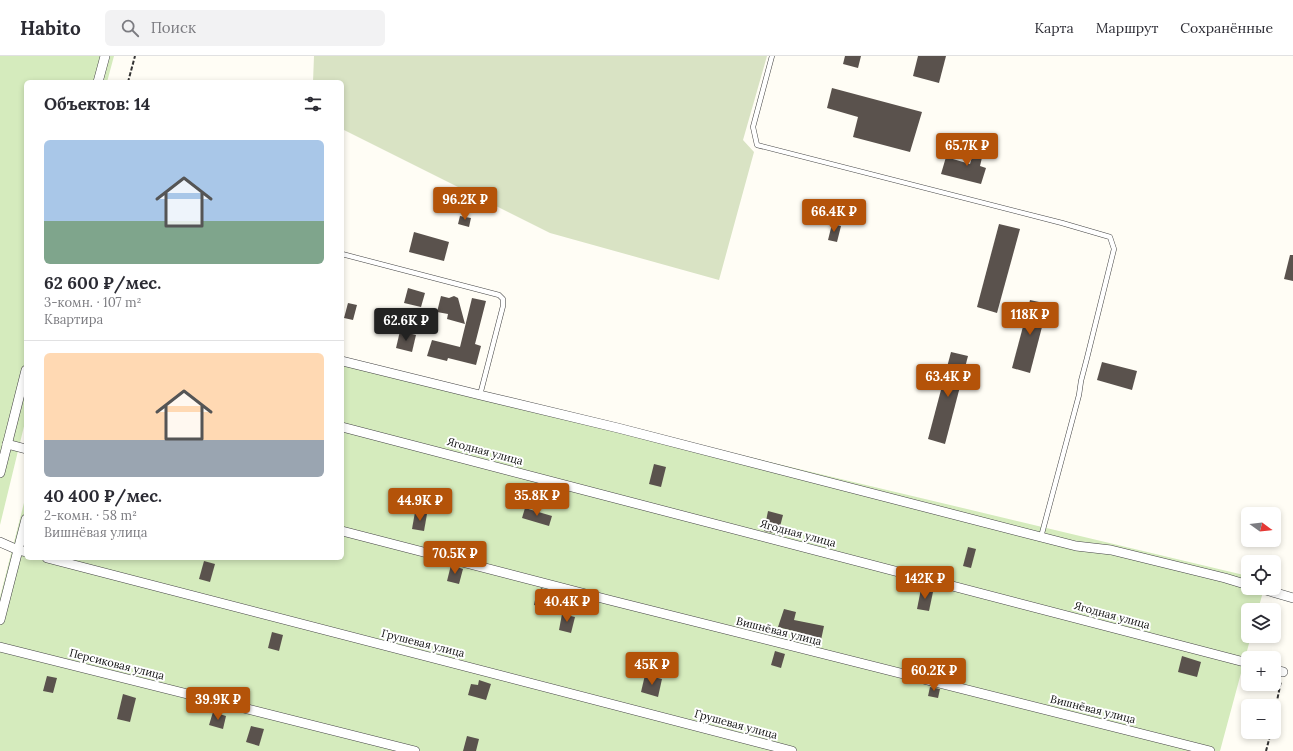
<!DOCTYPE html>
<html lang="ru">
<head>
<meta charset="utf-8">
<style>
  :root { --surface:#fff; --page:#f2f2f3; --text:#2b2b33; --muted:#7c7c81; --line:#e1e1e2; --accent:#b45309 }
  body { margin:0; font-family:Lora,serif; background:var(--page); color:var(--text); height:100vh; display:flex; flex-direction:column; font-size:15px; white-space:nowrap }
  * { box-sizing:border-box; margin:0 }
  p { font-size:13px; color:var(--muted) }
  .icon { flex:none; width:22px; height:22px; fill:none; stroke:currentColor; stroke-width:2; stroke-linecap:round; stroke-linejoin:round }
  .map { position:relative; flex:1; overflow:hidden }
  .drawer { position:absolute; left:24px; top:24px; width:320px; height:480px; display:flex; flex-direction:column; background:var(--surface); border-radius:6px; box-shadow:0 2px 6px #0003 }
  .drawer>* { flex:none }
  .needle { width:26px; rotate:105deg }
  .buttons { position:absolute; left:1241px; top:451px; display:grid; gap:8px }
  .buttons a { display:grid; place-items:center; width:40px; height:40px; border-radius:6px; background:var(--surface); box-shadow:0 2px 6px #0003; font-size:20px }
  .price { position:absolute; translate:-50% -34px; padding:0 9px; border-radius:4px; background:var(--accent); color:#fff; font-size:13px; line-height:26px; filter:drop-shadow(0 1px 2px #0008) }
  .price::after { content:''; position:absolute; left:50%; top:24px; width:12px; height:9px; margin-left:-6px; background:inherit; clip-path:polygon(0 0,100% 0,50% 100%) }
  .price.current { background:#222; color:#fff }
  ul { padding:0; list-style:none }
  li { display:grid; align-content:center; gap:8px; height:212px; padding:0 20px }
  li+li { border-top:1px solid var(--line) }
  li span { display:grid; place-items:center; height:124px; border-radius:6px; color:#555 }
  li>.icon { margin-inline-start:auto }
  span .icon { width:72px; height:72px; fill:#fffc; stroke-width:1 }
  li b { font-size:17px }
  h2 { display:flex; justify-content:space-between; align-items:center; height:48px; padding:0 20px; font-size:17px }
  header { display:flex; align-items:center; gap:24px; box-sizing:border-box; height:56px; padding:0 20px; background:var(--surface); border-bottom:1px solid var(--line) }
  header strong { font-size:19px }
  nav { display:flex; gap:22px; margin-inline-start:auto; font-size:14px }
  .search { width:280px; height:36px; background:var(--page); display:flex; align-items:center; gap:10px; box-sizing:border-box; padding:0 14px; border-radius:6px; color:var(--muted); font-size:15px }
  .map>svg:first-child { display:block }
</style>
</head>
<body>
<header>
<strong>Habito</strong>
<div class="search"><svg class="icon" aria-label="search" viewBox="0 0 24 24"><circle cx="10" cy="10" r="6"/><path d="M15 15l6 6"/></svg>Поиск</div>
<nav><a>Карта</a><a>Маршрут</a><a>Сохранённые</a></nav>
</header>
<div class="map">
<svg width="1293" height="695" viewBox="0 0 1293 695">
  <rect width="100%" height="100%" fill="#fffdf5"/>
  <!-- green -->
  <g fill="#d5ebbd">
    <polygon points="0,0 114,0 107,26 26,26 26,362 0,469"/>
    <polygon points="342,304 1248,520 1248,532 1264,532 1258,554 1248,554 1248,580 1251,580 1220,695 0,695 0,541 26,439 26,502 342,502"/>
  </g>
  <!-- cemetery -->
  <polygon fill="#d9e3c4" points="314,0 767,0 743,84 754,96 719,224 550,177 342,73 342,26 313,26"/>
  <!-- building -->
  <g fill="#5a524d">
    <polygon points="845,0 861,0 858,12 843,8"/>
    <polygon points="918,0 946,0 939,27 913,20"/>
    <polygon points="832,32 922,56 910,96 853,81 858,61 827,52"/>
    <polygon points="976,87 985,89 980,110 986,112 981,128 941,118 946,101 970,108"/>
    <polygon points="460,160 471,162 469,171 458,168"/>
    <polygon points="832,168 841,170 837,186 828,184"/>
    <polygon points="999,168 1020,173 997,257 977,251"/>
    <polygon points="414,176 449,186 444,205 409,196"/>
    <polygon points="1290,199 1293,199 1293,225 1284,223"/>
    <polygon points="408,232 425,237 421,251 404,247"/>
    <polygon points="441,240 449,242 454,240 458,242 465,268 447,263 448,258 437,256"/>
    <polygon points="472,242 486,245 475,288 481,290 476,309 448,302 447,305 427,300 432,284 460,291"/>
    <polygon points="1030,244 1048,248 1030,317 1012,312"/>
    <polygon points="348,247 357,249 353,264 344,262"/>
    <polygon points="400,275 416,279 412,296 396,292"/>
    <polygon points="951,296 968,300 945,388 928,383"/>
    <polygon points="1102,306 1137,315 1132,334 1097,324"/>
    <polygon points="654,408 666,411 661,431 649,428"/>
    <polygon points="525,452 552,460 549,470 522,462"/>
    <polygon points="768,455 783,459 778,478 764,475"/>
    <polygon points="415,456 427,458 424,475 412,473"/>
    <polygon points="968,491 976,493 971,512 963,510"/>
    <polygon points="204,505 215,508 210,526 199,523"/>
    <polygon points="451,509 463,513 459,528 447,525"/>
    <polygon points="541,532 548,535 547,540 550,541 548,552 534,549 536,539 539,539"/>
    <polygon points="921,533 933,536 929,555 917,553"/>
    <polygon points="784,553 796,556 794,564 824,570 821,584 801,579 801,577 778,571"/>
    <polygon points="562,558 575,561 571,577 559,574"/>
    <polygon points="272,576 283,579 279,595 268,592"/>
    <polygon points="775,595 785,598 781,612 771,609"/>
    <polygon points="1182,600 1201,606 1197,621 1178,616"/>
    <polygon points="645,619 662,623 658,641 641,636"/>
    <polygon points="47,620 57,622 53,637 43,635"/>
    <polygon points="479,624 491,628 486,644 468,639 471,628 478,629"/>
    <polygon points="930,631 940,633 938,642 928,640"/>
    <polygon points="123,638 136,642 130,666 117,663"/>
    <polygon points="213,656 226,660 223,673 209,669"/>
    <polygon points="251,670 264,673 259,690 246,686"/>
    <polygon points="467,680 479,683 476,695 463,695"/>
  </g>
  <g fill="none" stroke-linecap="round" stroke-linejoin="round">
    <!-- lane casing -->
    <g stroke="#444" stroke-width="5.5">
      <g id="lane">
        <polyline points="772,0 753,71 757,89 1062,167 1110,181 1114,193 1087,302 1081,325 1079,339 1041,481"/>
        <polyline points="342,198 499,239 503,243 503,250 480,339"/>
      </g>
    </g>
    <!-- street casing -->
    <g stroke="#444" stroke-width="10">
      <g id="street">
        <polyline points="98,26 105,0"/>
        <polyline points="342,305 480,339 618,372 1076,490 1111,494 1225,522 1248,529"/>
        <polyline points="342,371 1248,607"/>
        <polyline points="7,388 26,393"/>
        <polyline points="0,417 26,314"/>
        <polyline points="342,475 609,544 1210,695"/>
        <polyline points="0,486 18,494 26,496"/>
        <polyline points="47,502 792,695"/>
        <polyline points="1259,532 1293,542"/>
        <polyline points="0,564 26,463"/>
        <polyline points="0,591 415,695"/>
        <polyline points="1274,614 1283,616"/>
      </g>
    </g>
    <!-- path -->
    <g stroke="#333" stroke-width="2" stroke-dasharray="4 2" stroke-linecap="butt">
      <polyline points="128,26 135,0"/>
      <polyline points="1274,660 1281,625"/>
      <polyline points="1266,695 1271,676"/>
    </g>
    <!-- lane -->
    <use href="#lane" stroke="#fff" stroke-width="4.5"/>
    <!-- street -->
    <use href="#street" stroke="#fff" stroke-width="9"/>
  </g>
  <g text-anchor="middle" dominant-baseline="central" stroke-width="4" stroke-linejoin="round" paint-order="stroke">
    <!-- street labels -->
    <g font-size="11" fill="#111" stroke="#fff">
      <text transform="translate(485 395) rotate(15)">Ягодная улица</text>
      <text transform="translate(798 477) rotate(15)">Ягодная улица</text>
      <text transform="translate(1112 559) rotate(15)">Ягодная улица</text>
      <text transform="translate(779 575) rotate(14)">Вишнёвая улица</text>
      <text transform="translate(423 587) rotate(14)">Грушевая улица</text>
      <text transform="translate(117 608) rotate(14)">Персиковая улица</text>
      <text transform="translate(1093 653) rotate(14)">Вишнёвая улица</text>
      <text transform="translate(736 668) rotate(15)">Грушевая улица</text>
    </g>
  </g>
</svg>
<div class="buttons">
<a><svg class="needle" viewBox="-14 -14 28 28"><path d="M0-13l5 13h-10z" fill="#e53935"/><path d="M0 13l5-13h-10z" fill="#7c7c81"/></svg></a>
<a><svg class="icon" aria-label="locate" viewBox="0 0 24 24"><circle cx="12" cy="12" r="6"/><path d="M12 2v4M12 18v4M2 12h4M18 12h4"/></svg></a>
<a><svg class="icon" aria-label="layers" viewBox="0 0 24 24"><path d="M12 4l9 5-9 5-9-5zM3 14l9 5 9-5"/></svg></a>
<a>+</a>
<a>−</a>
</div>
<b class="price" style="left:967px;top:111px">65.7K ₽</b>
<b class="price" style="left:465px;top:165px">96.2K ₽</b>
<b class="price" style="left:834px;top:177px">66.4K ₽</b>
<b class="price" style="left:1030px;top:280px">118K ₽</b>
<b class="price current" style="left:406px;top:286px">62.6K ₽</b>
<b class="price" style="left:948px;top:342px">63.4K ₽</b>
<b class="price" style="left:537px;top:461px">35.8K ₽</b>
<b class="price" style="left:420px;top:466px">44.9K ₽</b>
<b class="price" style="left:455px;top:519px">70.5K ₽</b>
<b class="price" style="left:925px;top:544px">142K ₽</b>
<b class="price" style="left:567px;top:567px">40.4K ₽</b>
<b class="price" style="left:652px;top:630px">45K ₽</b>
<b class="price" style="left:934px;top:636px">60.2K ₽</b>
<b class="price" style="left:218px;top:665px">39.9K ₽</b>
<section class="drawer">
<h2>Объектов: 14<svg class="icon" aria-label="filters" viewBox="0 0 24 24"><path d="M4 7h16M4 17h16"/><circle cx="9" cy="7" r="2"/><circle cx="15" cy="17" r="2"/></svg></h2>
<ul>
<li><span style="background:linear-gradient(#a9c7e8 65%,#7fa58c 0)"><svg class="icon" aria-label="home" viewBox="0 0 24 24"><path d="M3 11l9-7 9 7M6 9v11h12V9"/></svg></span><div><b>62 600 ₽/мес.</b><p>3-комн. · 107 m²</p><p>Квартира</p></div></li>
<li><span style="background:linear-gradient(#ffd9b3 70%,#9aa5b1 0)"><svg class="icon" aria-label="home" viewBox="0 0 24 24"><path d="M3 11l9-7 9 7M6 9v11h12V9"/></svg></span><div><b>40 400 ₽/мес.</b><p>2-комн. · 58 m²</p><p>Вишнёвая улица</p></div></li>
</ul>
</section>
</div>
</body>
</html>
